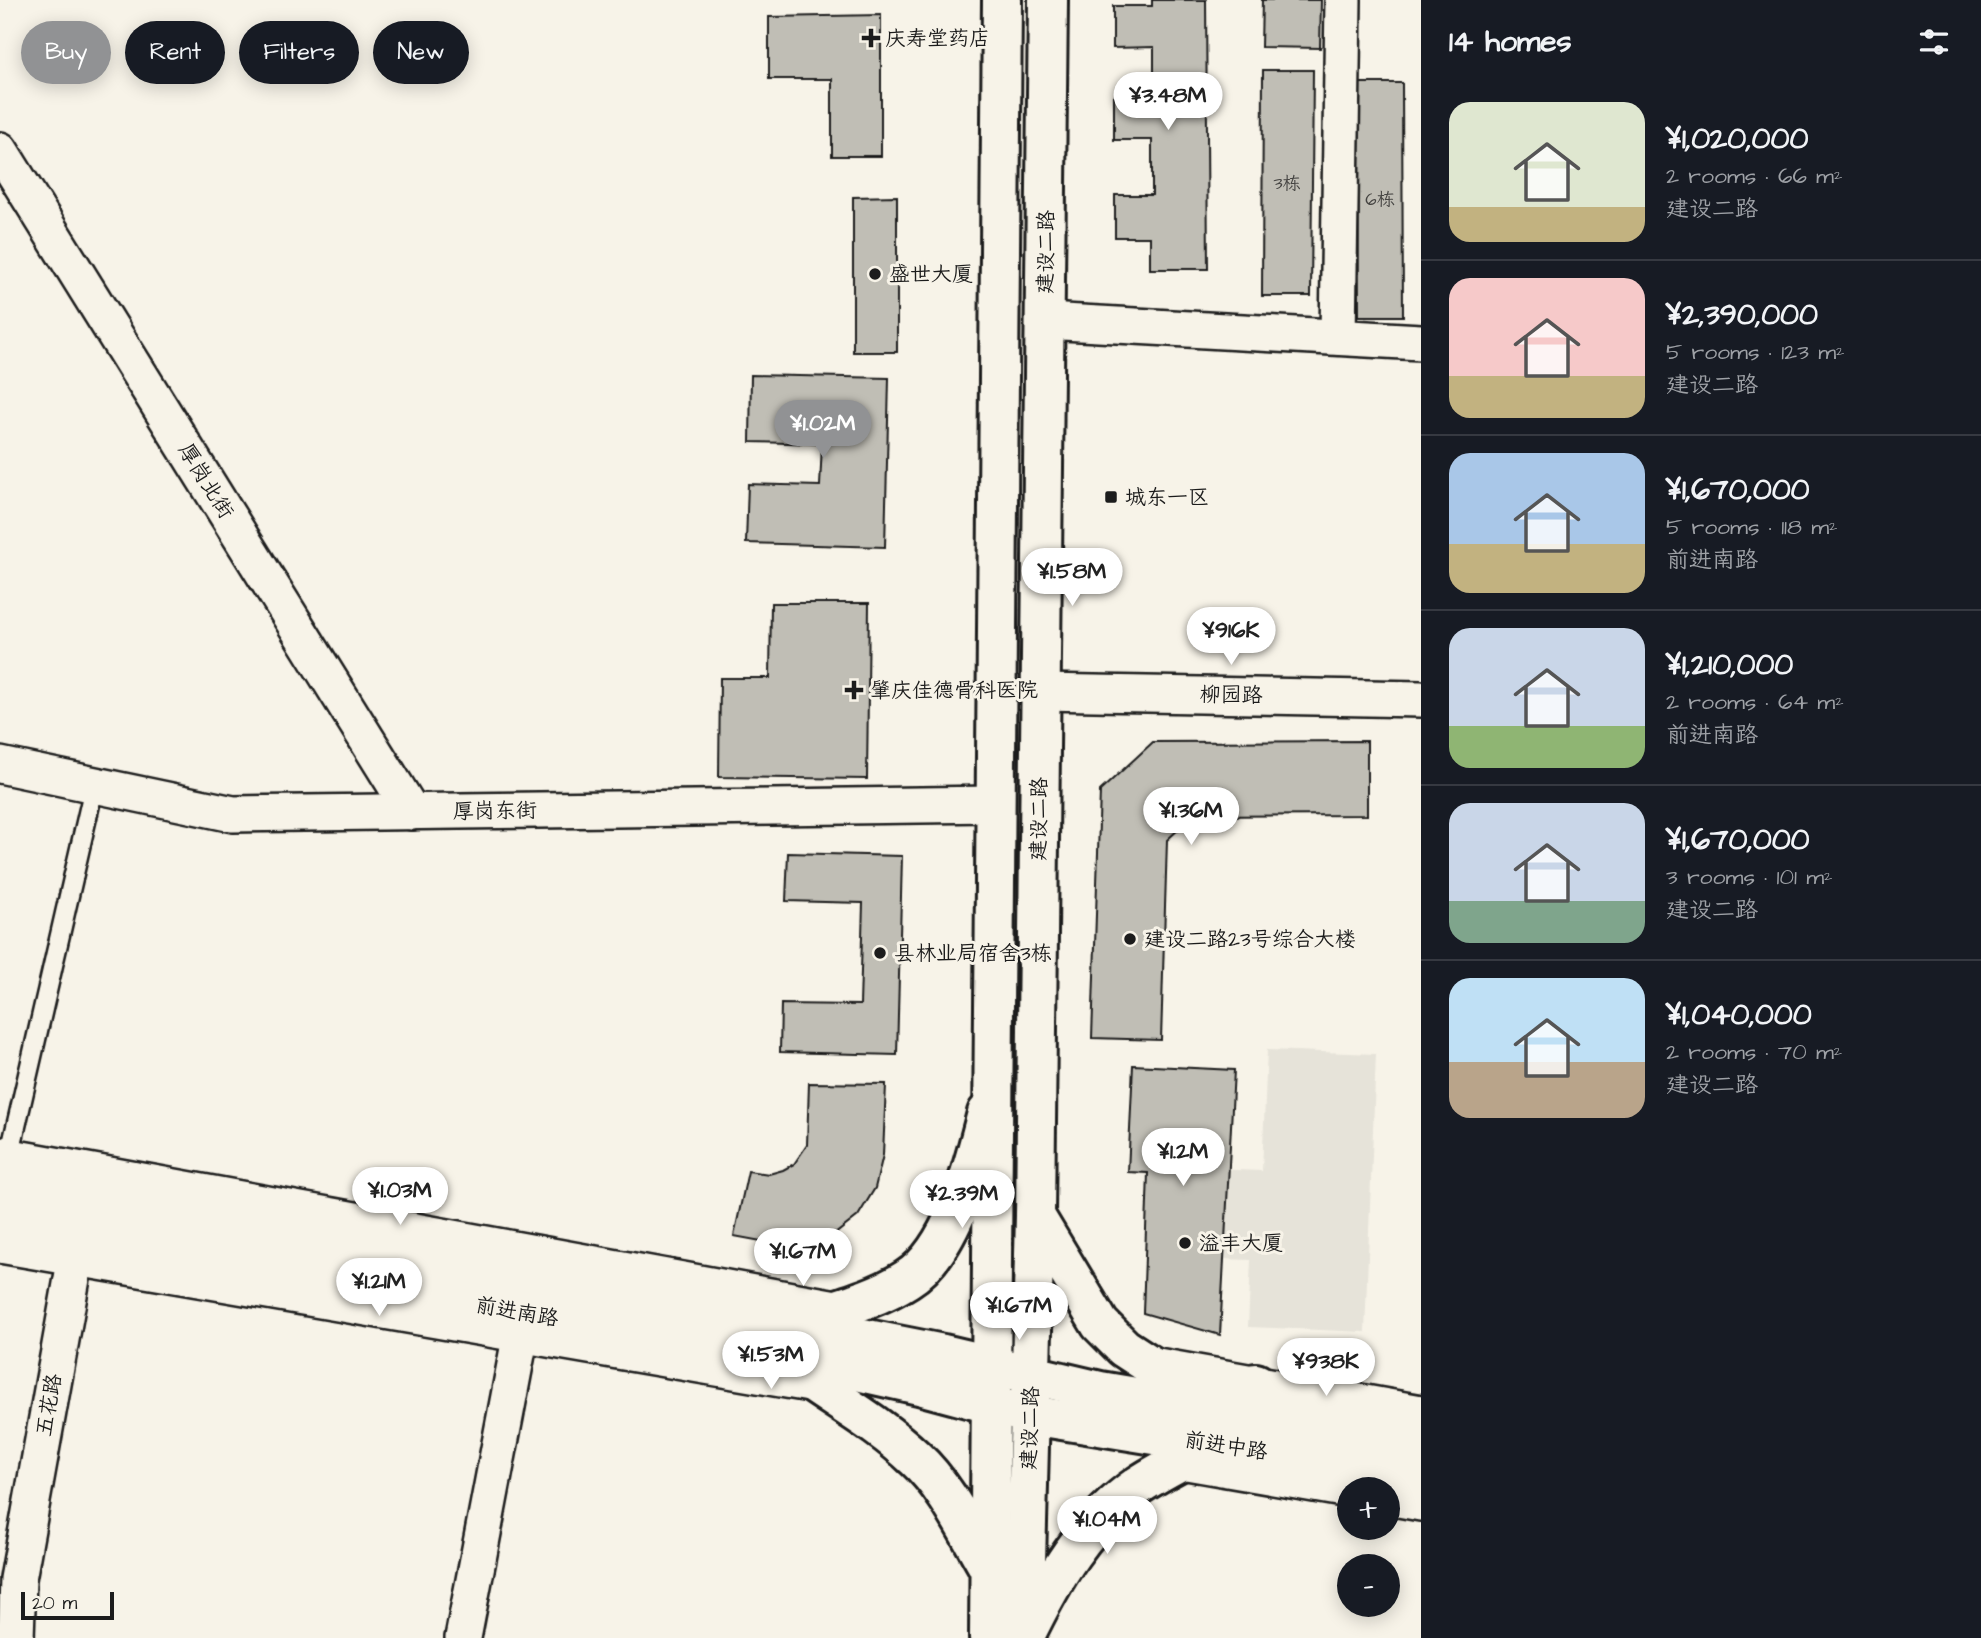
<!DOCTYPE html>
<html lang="en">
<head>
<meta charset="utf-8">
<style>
  :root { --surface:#171b24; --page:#242831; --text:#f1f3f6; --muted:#9ea1a6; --line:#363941; --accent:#919294 }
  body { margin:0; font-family:"Architects Daughter","LXGW WenKai TC",sans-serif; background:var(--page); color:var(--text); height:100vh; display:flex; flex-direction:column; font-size:26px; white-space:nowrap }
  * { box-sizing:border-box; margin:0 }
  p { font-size:23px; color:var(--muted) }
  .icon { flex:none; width:38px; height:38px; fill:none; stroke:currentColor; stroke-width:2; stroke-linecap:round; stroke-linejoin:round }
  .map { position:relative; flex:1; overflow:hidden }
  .drawer { display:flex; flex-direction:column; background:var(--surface); width:560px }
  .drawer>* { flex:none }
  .hud { position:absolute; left:21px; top:21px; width:665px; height:63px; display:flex; gap:14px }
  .fabs { position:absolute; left:1337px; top:1477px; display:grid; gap:14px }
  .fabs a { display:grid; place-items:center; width:63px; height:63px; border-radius:50%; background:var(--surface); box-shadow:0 4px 18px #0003; font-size:35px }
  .scale { position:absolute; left:21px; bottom:18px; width:93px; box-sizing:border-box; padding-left:7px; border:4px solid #1c1c1c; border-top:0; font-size:19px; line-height:24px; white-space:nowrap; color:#1c1c1c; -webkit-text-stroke:5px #f7f3e8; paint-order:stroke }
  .price { position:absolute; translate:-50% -60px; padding:0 16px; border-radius:24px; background:#fff; color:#222; font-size:23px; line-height:46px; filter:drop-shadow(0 2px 4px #0008) }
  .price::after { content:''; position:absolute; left:50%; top:42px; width:21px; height:16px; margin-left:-10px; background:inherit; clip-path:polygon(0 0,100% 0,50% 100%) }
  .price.active { background:var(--accent); color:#fff }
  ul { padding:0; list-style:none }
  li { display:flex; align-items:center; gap:21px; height:175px; padding:0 28px }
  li+li { border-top:2px solid var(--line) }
  li span { display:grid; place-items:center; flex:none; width:196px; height:140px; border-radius:21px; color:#555 }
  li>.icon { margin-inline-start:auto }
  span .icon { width:84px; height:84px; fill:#fffc; stroke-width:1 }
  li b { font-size:30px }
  h2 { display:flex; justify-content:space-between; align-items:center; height:84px; padding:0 28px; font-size:30px }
  .pill { padding:0 24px; border-radius:32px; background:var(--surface); box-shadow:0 4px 18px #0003; font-size:24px; line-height:63px }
  .pill.active { background:var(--accent); color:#fff }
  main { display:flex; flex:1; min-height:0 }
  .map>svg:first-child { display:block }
</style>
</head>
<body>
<main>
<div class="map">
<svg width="1421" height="1638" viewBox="0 0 1421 1638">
  <rect width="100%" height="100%" fill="#f7f3e8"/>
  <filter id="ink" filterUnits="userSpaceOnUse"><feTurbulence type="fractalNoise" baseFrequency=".0143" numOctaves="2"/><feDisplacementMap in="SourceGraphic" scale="14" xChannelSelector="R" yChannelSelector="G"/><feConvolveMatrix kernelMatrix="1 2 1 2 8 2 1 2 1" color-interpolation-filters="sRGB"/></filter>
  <g filter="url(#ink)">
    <!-- built -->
    <polygon fill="#e6e3d9" points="1267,1050 1376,1054 1365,1332 1248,1327 1251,1260 1157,1257 1160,1167 1262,1171"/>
    <!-- building -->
    <g fill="#c0beb5" stroke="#1c1c1c" stroke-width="2">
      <polygon points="1152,0 1206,0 1208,269 1150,269 1150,237 1115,237 1115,195 1152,195 1152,140 1114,140 1114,96 1154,96 1154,47 1113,48 1113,6 1152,6"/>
      <polygon points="1262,0 1321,0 1320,48 1261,47"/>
      <polygon points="881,15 881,156 832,156 832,79 769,79 769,17"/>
      <polygon points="1263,70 1313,70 1311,296 1262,296"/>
      <polygon points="1358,83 1402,83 1403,316 1359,316"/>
      <polygon points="897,196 897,352 853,352 853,197"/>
      <polygon points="751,375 889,378 885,547 746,543 748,484 820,486 822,444 750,442"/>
      <polygon points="771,603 869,603 867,779 719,777 720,678 770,678"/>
      <polygon points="1367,741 1367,815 1193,816 1167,840 1161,1040 1092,1038 1100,791 1153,742"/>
      <polygon points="788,853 902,856 897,1055 780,1052 781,1004 860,1005 863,903 786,901"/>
      <polygon points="1133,1065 1234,1070 1220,1335 1143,1313 1148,1173 1128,1172"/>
      <polygon points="809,1083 886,1084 883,1155 875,1188 858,1216 830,1238 799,1248 734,1236 748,1171 769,1174 783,1170 794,1164 807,1145"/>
    </g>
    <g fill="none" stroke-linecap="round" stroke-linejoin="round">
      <!-- service casing -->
      <g stroke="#1c1c1c" stroke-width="23">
        <polyline id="service" points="9,1157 94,787"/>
      </g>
      <!-- minor casing -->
      <g stroke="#1c1c1c" stroke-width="40">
        <g id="minor">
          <polyline points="0,150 412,812"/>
          <polyline points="1045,321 1421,342"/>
          <polyline points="1338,337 1343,0"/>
          <polyline points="1041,692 1421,699"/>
          <polyline points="0,765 233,814 995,804"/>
          <polyline points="0,1155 836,1308"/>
          <polyline points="0,1245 810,1384"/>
          <polyline points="1152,1365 1421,1413"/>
          <polyline points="1181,1461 1349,1490"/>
          <polyline points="1388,1497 1421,1503"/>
          <polyline points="16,1638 18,1579 80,1234"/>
          <polyline points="463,1638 525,1312"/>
        </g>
      </g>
      <!-- tertiary casing -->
      <g stroke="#1c1c1c" stroke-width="44">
        <g id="tertiary">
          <polyline points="0,1187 791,1324 943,1354 1100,1391 1421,1445"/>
          <polyline points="1035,1216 1100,1324 1124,1348 1209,1403"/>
          <polyline points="0,1220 524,1313 769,1351 919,1385 1031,1415 1421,1478"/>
          <path d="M793 1323C831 1310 873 1301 907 1279 954 1250 974 1163 987 1113"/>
          <path d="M779 1359C823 1394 874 1419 915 1458 947 1487 968 1533 990 1570"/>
          <polyline points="1220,1410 1256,1383"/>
          <path d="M1024 1638C1052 1580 1084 1523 1139 1485 1163 1469 1189 1457 1214 1443"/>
        </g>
      </g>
      <!-- secondary casing -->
      <g stroke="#1c1c1c" stroke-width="44">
        <g id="secondary">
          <polyline points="989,1638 1002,0"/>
          <polyline points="1024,1638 1035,1216 1048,0"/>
        </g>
      </g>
      <!-- service -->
      <use href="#service" stroke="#f7f3e8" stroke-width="18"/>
      <!-- minor -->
      <use href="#minor" stroke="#f7f3e8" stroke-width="35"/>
      <!-- tertiary -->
      <use href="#tertiary" stroke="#f7f3e8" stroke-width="38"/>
      <!-- secondary -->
      <use href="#secondary" stroke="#f7f3e8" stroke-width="38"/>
    </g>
  </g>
  <!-- markers -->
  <g fill="#1c1c1c" stroke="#f7f3e8" stroke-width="2.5">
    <path d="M867.5 27.5h7v7h7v7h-7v7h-7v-7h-7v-7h7z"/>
    <circle cx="875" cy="274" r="7"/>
    <rect x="1104" y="490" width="14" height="14" rx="3.5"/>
    <path d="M850.5 679.5h7v7h7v7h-7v7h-7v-7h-7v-7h7z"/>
    <circle cx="1130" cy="939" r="7"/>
    <circle cx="880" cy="953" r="7"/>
    <circle cx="1185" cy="1243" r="7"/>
  </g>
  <g text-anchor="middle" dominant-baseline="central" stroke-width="6" stroke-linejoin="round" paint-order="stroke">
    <!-- number labels -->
    <g font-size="18" fill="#454442">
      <text x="1287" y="183">3栋</text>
      <text x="1380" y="199">6栋</text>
    </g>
    <!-- poi labels -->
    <g font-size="21" fill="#1c1c1c" stroke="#f7f3e8" text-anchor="start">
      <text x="885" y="38">庆寿堂药店</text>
      <text x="889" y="274">盛世大厦</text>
      <text x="1125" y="497">城东一区</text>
      <text x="870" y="690">肇庆佳德骨科医院</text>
      <text x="1144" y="939">建设二路23号综合大楼</text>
      <text x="894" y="953">县林业局宿舍3栋</text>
      <text x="1199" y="1243">溢丰大厦</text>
    </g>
    <!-- street labels -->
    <g font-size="21" fill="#1c1c1c" stroke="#f7f3e8">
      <text transform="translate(1046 252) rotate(-89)">建设二路</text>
      <text transform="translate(206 481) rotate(58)">厚岗北街</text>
      <text transform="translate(1231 695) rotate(1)">柳园路</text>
      <text transform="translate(495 811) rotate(-1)">厚岗东街</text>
      <text transform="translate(1039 819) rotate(-89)">建设二路</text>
      <text transform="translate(517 1312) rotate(10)">前进南路</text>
      <text transform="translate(49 1405) rotate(-80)">五花路</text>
      <text transform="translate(1030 1428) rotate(-88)">建设二路</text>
      <text transform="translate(1226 1446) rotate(9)">前进中路</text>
    </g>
  </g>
</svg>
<div class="fabs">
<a>+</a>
<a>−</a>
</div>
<div class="scale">20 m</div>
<b class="price" style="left:1168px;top:132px">¥3.48M</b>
<b class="price active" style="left:823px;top:460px">¥1.02M</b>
<b class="price" style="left:1072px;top:608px">¥1.58M</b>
<b class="price" style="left:1231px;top:667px">¥916K</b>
<b class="price" style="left:1191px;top:847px">¥1.36M</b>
<b class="price" style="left:1183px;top:1188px">¥1.2M</b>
<b class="price" style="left:400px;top:1227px">¥1.03M</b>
<b class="price" style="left:962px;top:1230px">¥2.39M</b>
<b class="price" style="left:803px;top:1288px">¥1.67M</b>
<b class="price" style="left:379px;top:1318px">¥1.21M</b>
<b class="price" style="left:1019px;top:1342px">¥1.67M</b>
<b class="price" style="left:771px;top:1391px">¥1.53M</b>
<b class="price" style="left:1326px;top:1398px">¥938K</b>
<b class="price" style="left:1107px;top:1556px">¥1.04M</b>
<div class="hud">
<a class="pill active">Buy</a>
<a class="pill">Rent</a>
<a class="pill">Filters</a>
<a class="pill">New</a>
</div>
</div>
<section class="drawer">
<h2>14 homes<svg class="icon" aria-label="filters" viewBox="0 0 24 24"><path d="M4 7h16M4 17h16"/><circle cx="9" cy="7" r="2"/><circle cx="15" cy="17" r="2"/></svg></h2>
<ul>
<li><span style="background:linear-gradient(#dfe7d0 75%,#c2b280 0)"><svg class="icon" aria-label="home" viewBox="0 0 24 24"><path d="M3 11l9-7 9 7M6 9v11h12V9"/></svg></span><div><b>¥1,020,000</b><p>2 rooms · 66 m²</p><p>建设二路</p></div></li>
<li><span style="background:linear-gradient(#f6c9c9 70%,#c2b280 0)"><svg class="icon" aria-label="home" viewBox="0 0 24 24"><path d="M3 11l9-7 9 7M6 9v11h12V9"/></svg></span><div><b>¥2,390,000</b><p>5 rooms · 123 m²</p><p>建设二路</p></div></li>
<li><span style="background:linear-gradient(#a9c7e8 65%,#c2b280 0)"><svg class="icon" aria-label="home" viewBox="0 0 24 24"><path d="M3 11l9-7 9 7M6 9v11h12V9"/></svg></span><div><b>¥1,670,000</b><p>5 rooms · 118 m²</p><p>前进南路</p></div></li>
<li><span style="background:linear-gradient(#c9d6e8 70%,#8fb573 0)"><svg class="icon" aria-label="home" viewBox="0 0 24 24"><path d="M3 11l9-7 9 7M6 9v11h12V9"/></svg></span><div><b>¥1,210,000</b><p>2 rooms · 64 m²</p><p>前进南路</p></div></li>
<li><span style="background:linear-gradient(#c9d6e8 70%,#7fa58c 0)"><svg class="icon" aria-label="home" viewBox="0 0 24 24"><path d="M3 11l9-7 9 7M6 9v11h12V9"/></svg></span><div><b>¥1,670,000</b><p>3 rooms · 101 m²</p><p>建设二路</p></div></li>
<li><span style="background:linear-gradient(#bfe0f5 60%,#b9a48a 0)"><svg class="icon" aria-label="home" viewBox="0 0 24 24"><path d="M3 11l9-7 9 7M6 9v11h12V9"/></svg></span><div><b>¥1,040,000</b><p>2 rooms · 70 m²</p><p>建设二路</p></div></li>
</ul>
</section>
</main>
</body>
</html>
